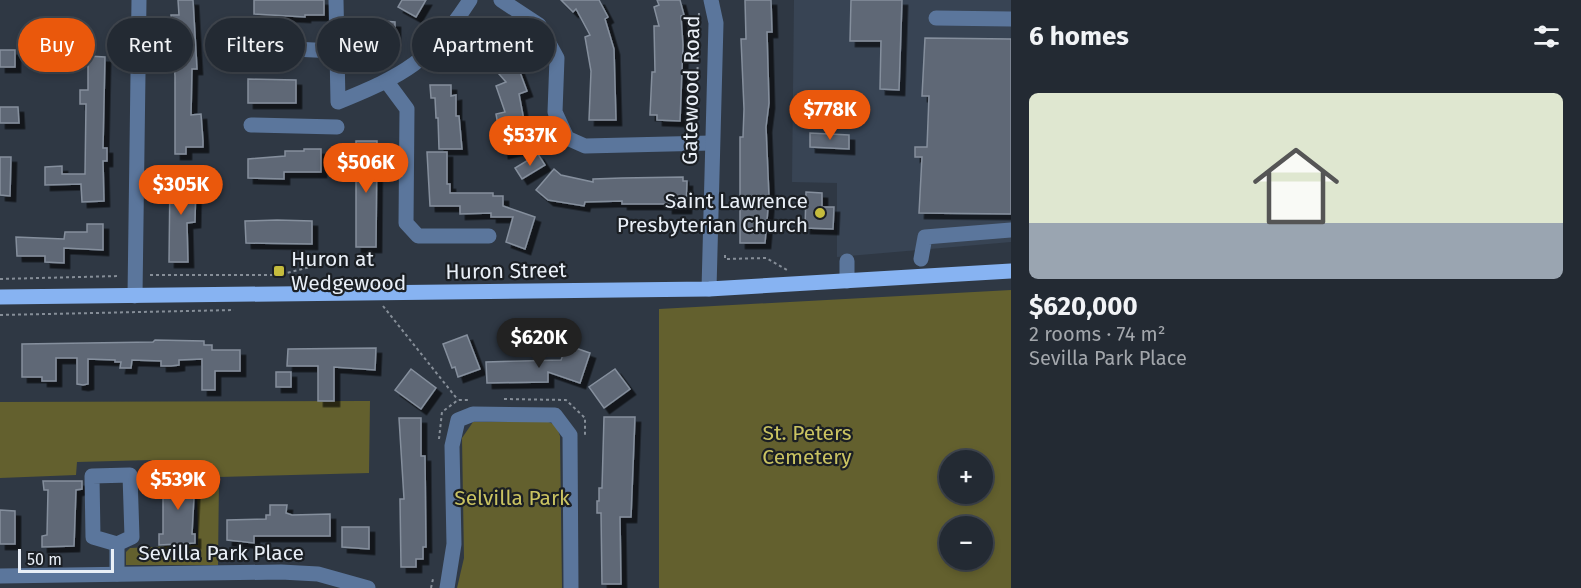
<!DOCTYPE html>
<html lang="en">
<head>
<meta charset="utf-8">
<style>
  :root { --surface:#232a33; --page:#2f363f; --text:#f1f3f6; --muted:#a3a7ac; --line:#40464e; --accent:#ea580c }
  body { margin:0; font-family:"Fira Sans",sans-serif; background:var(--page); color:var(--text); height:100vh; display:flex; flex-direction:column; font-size:22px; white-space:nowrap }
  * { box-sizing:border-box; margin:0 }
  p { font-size:20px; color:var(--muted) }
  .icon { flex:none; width:33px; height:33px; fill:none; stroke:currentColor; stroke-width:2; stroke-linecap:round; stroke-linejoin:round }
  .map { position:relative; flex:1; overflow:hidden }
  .panel { display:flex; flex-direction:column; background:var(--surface); width:570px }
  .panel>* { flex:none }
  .guide { position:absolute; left:18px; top:18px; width:570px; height:54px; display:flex; gap:12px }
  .buttons { position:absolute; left:939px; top:450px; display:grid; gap:12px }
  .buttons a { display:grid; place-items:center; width:54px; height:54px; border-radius:50%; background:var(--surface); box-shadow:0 3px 9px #0003,0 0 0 2px var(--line); font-size:30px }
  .scale { position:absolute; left:18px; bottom:15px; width:96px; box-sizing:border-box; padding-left:6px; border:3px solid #e9eff7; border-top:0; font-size:16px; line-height:21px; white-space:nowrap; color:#e9eff7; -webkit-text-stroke:4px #1b1f24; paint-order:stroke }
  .price { position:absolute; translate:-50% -51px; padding:0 14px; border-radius:21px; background:var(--accent); color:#fff; font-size:20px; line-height:39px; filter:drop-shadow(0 2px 3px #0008) }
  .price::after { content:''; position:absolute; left:50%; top:36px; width:18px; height:14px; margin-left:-9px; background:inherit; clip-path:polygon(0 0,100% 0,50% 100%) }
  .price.active { background:#222; color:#fff }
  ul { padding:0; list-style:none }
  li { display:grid; align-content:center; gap:12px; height:318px; padding:0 18px }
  li span { display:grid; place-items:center; height:186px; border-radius:9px; color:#555 }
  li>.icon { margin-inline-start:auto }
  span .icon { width:108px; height:108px; fill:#fffc; stroke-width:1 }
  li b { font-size:26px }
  h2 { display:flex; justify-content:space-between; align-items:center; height:72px; padding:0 18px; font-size:26px }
  .chip { padding:0 21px; border-radius:27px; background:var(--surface); box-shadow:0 3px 9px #0003,0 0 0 2px var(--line); font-size:21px; line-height:54px }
  .chip.active { background:var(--accent); color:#fff }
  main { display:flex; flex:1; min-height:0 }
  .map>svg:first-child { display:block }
</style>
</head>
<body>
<main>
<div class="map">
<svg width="1011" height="588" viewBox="0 0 1011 588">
  <defs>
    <filter id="shadow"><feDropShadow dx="5.5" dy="5.5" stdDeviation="0" flood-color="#0009"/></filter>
  </defs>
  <rect width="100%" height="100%" fill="#2f3844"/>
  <!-- built -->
  <polygon fill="#384454" points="794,0 1011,0 1011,242 837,257 837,183 792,182"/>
  <!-- green -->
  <g fill="#63602e" fill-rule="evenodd">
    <path d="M1011 290V588H659V309ZM950 460H982V494H950ZM950 526H982V560H950Z"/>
    <polygon points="370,401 369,473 219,477 218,565 126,565 126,552 130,548 198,545 197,473 151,475 152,460 77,462 76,475 0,478 0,402"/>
    <polygon points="546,421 556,425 560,436 562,588 457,588 464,558 462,438 473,422"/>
  </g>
  <!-- building -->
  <g fill="#5f6876" stroke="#858f9d" stroke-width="1.5" filter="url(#shadow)">
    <polygon points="178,0 193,0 197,69 192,69 191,115 201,114 203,141 203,147 186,147 186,154 175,154 175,76 171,15 179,15"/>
    <polygon points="254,0 324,0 324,15 305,15 305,17 254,14"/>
    <polygon points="402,0 426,0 416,17 398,7"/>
    <polygon points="561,0 599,0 608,17 605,19 614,49 616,120 589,120 591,71 585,37 590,35 576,9 573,12"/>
    <polygon points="657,0 680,0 684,15 681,16 683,45 680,121 657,120 657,115 650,115 652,72 655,72 654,26 659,26 654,7 659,5"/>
    <polygon points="745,0 771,0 772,32 767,32 769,103 766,127 769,197 765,243 740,243 740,137 743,137 744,109 741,39 746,39"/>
    <polygon points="851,0 902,0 899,90 880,89 881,41 850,41"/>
    <polygon points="383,21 395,22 395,42 385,42 385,46 352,45 353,24 383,25"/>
    <polygon points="492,29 522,61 517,64 527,91 519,94 529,147 503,153 496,114 505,112 496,86 506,82 471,42 481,32 485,36"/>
    <polygon points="45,31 45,46 32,46 32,32"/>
    <polygon points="925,38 1011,39 1011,214 919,213 922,157 915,157 915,147 927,147 929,96 922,96"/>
    <rect x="0" y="50" width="15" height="17"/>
    <polygon points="88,56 105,57 103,148 107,148 107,161 103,161 104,201 82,202 81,184 45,185 45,167 62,166 62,174 85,174 86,104 80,104 80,90 88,90"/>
    <polygon points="248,79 296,80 296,103 248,103"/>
    <polygon points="430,85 451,85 451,96 456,95 456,116 459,116 462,149 439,149 438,118 436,118 435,98 431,98"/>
    <polygon points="0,107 18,107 19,123 0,123"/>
    <polygon points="810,133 849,135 849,149 810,147"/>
    <polygon points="356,141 377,141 376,247 356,247"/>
    <polygon points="304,149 321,149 321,172 284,172 284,179 248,178 248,159 285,156 285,151 304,151"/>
    <polygon points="427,152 447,152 447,184 450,184 450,193 493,193 493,196 503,196 503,206 535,217 525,249 506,242 513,217 491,217 491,213 460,214 460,206 430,206"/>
    <polygon points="538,154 545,165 522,179 515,168"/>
    <polygon points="0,157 11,157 10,196 0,195"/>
    <polygon points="554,169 561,175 593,182 593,179 622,178 683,177 683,181 687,181 686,208 667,208 667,204 622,204 622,201 585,202 584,206 548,200 536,190"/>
    <polygon points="196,176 195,222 187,223 188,262 169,262 170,177"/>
    <polygon points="806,192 822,193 822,207 834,207 833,229 805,228"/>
    <polygon points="277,220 312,221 312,244 246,243 245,221"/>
    <polygon points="87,224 103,224 103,250 64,248 64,263 45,262 45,256 17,256 16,237 64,239 65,232 87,232"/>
    <polygon points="467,335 480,369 458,377 455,367 452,368 443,344"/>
    <polygon points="155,340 204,341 204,345 212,345 212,350 240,350 240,371 215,371 215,390 202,390 202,359 179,360 179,365 171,366 161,366 161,361 132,360 131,368 120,368 121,362 115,362 115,360 88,359 88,384 83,385 77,384 77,358 56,358 56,381 42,381 42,377 22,377 22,344 153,342"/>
    <polygon points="567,345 590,353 580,383 548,372 548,382 487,383 486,362 561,360"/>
    <polygon points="376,348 375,370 334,367 334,401 318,401 318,366 287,366 288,349"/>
    <polygon points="411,369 436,388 421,409 395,390"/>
    <polygon points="615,369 630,389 604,408 589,387"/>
    <rect x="276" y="372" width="15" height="15"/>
    <polygon points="604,417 635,417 631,517 620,517 621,584 602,584 601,513 597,513 597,501 599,501 599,488 602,488"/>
    <polygon points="399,418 421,418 421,456 425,456 426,547 423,547 423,559 416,559 416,567 401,567 400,499 404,499"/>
    <polygon points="163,478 195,478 192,534 195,534 195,543 159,545 159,534 163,534"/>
    <polygon points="43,481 82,481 82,489 76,490 74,546 42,547 42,536 47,535 48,490 44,490"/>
    <polygon points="270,505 287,505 286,513 292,515 330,514 330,536 254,536 254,543 227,540 227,520 266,519 266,515 270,515"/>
    <polygon points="0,510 15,511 15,544 0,544"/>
    <polygon points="342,527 369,527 369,549 342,547"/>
  </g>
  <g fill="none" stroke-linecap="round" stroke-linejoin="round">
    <!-- path -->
    <g stroke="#868e98" stroke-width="2" stroke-dasharray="3 3" stroke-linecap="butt">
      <polyline points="696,130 699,12"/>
      <polyline points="725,255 725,259 766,258 787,270"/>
      <polyline points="150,275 279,275 322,264"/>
      <polyline points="0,279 119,276"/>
      <polyline points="383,306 458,400"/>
      <polyline points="0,315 234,310"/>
      <polyline points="504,399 566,400 585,418 585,435"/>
      <polyline points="439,439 442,412 458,400 468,400"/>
      <polyline points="431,588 433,579"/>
    </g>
    <!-- minor -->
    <g stroke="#5b769c" stroke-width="15">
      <path d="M336 0 338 102C404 75 430 62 470 0"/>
      <polyline points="501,0 539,25 557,58 555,112 567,138 585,146 711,143"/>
      <polyline points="936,18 1011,19"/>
      <polyline points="246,47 336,51"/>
      <polyline points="387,82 407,109 406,223 418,236 489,236"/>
      <polyline points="251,125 337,127"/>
      <polyline points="921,259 925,237 1011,230"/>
      <polyline points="847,261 847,281"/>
      <polyline points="709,289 716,23 711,0"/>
      <polyline points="135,296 139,0"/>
      <polyline points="117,544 93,537 92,476 130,475 132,537 117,544 117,574"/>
      <polyline points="0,576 281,572 318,574 368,588"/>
      <polyline points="447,588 454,544 452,446 458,420 473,414 555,415 570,435 571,588"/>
    </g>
    <!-- major -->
    <polyline stroke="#87b3f2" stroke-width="15" points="0,297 709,289 1011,271"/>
  </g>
  <!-- markers -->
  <g fill="#c5bc3d" stroke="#1b1f24" stroke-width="2">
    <circle cx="820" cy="213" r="6"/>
    <rect x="273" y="265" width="12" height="12" rx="3"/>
  </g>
  <g text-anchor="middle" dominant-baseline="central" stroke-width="4.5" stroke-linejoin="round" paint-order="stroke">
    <!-- street labels -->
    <g font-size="21" fill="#e9eff7" stroke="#1b1f24">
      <text transform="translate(691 90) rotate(-89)">Gatewood Road</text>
      <text transform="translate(506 271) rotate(-1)">Huron Street</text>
      <text x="221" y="553">Sevilla Park Place</text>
    </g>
    <!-- poi labels -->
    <g font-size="21" fill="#e9eff7" stroke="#1b1f24" text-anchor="end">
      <text x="808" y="201">Saint Lawrence<tspan x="808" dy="24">Presbyterian Church</tspan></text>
      <text x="291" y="259" text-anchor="start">Huron at<tspan x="291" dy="24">Wedgewood</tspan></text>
    </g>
    <!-- park labels -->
    <g font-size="21" fill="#cac361" stroke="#1b1f24">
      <text x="807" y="433">St. Peters<tspan x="807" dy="24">Cemetery</tspan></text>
      <text x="512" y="498">Selvilla Park</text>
    </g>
  </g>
</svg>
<div class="buttons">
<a>+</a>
<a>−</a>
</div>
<div class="scale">50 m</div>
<b class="price" style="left:830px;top:141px">$778K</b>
<b class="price" style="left:530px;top:167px">$537K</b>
<b class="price" style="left:366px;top:194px">$506K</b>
<b class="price" style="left:181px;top:216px">$305K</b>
<b class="price active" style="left:539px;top:369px">$620K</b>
<b class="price" style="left:178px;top:511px">$539K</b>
<div class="guide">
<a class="chip active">Buy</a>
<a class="chip">Rent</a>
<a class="chip">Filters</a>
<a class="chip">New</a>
<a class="chip">Apartment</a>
</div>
</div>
<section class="panel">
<h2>6 homes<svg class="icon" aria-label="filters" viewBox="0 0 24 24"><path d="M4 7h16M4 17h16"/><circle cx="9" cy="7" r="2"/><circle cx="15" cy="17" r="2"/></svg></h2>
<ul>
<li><span style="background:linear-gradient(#dfe7d0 70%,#9aa5b1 0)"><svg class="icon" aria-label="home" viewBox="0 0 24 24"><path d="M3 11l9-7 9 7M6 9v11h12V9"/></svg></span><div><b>$620,000</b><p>2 rooms · 74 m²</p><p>Sevilla Park Place</p></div></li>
</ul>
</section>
</main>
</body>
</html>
